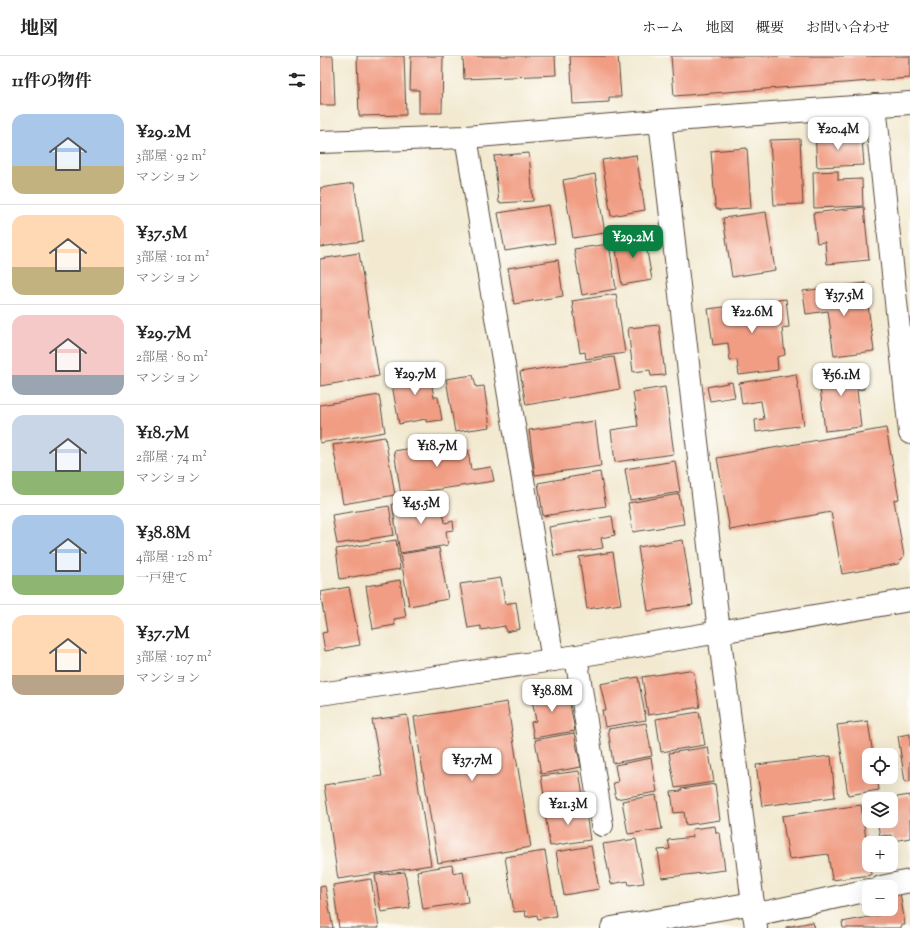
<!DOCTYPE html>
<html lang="ja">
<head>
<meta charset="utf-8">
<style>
  :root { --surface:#fff; --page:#f2f2f2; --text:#222; --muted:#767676; --line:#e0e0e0; --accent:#0b8043 }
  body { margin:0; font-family:"Sorts Mill Goudy","Noto Serif JP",serif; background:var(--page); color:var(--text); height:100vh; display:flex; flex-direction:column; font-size:15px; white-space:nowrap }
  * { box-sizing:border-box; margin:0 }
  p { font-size:13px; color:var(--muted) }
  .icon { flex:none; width:22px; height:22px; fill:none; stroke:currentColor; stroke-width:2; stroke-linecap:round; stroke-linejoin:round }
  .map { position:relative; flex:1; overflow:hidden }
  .side { display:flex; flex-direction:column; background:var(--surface); width:320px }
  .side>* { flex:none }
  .buttons { position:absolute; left:542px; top:692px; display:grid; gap:8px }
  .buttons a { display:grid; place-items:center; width:36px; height:36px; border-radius:8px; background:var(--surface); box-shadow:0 4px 16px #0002; font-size:20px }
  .price { position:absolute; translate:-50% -34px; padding:0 9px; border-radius:8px; background:#fff; color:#222; font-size:13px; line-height:26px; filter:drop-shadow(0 1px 2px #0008) }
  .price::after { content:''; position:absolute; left:50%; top:24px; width:12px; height:9px; margin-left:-6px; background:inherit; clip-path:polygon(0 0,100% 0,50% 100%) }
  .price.active { background:var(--accent); color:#fff }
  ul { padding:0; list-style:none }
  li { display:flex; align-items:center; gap:12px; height:100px; padding:0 12px }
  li+li { border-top:1px solid var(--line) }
  li span { display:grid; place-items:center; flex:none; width:112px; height:80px; border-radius:12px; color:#555 }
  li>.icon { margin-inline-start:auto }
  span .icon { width:48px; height:48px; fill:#fffc; stroke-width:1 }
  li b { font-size:17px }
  h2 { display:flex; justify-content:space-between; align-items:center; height:48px; padding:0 12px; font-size:17px }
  header { display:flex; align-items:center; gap:24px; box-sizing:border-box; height:56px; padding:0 20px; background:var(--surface); border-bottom:1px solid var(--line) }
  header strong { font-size:19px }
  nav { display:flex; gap:22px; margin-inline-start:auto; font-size:14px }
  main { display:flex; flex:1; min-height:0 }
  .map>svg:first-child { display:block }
</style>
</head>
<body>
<header>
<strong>地図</strong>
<nav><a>ホーム</a><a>地図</a><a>概要</a><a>お問い合わせ</a></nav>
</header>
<main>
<section class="side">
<h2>11件の物件<svg class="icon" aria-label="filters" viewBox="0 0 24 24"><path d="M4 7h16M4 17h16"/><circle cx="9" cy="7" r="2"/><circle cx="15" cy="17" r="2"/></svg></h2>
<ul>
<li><span style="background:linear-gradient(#a9c7e8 65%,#c2b280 0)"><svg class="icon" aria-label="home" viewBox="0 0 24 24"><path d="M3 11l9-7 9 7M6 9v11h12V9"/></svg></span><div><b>¥29.2M</b><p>3部屋 · 92 m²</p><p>マンション</p></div></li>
<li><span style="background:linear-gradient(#ffd9b3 65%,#c2b280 0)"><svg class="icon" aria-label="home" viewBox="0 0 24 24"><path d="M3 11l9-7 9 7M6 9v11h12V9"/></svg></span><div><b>¥37.5M</b><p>3部屋 · 101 m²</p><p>マンション</p></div></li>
<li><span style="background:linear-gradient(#f6c9c9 75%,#9aa5b1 0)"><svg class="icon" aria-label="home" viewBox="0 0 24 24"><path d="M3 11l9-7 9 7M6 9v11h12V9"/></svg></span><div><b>¥29.7M</b><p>2部屋 · 80 m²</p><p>マンション</p></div></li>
<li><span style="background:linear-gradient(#c9d6e8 70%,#8fb573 0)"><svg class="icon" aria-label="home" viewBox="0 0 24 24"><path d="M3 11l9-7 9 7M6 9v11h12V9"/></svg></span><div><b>¥18.7M</b><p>2部屋 · 74 m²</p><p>マンション</p></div></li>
<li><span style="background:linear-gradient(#a9c7e8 75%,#8fb573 0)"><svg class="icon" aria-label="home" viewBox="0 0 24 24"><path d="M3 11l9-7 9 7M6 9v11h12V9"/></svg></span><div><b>¥38.8M</b><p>4部屋 · 128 m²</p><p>一戸建て</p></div></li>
<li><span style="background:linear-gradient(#ffd9b3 75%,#b9a48a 0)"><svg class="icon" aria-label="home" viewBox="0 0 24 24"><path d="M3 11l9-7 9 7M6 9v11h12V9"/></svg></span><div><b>¥37.7M</b><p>3部屋 · 107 m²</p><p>マンション</p></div></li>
</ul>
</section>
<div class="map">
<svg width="590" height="872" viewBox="0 0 590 872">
  <rect width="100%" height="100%" fill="#fdfcf7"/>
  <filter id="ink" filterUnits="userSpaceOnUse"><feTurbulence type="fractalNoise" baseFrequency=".025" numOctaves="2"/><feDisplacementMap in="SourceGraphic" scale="8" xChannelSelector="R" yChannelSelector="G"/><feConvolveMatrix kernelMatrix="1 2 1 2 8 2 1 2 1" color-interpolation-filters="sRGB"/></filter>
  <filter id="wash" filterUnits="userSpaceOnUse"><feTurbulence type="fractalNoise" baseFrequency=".012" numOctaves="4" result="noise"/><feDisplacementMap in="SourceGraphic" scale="16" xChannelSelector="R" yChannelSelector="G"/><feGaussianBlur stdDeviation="0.9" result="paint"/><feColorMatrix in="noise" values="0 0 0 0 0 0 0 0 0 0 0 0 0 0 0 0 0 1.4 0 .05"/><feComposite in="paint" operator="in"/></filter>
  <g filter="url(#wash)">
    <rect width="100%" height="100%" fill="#f2e9d0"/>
    <g id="blocks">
      <!-- building -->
      <g fill="#f19d84">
        <polygon points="0,0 13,0 15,49 0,49"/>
        <polygon points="37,0 84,0 86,59 39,60"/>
        <polygon points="91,0 123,0 122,57 99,57 99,34 90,34"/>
        <polygon points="143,0 235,0 236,19 144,23"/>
        <polygon points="250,0 298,0 301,41 289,41 289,46 253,48"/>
        <polygon points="351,0 590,0 590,22 354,40"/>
        <polygon points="495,77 519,77 519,85 542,84 544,109 497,111"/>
        <polygon points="480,83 483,148 454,149 450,84"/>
        <polygon points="427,92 431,152 400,154 396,152 395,149 391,95"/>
        <polygon points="209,97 213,145 179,147 174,100"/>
        <polygon points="316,99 325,154 291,160 282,104"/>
        <polygon points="518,115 518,124 542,123 543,150 494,152 493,116"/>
        <polygon points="275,118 285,177 253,182 243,124"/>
        <polygon points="34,127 43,185 0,191 0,132"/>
        <polygon points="229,149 235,187 185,195 178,157"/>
        <polygon points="544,151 549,204 507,208 505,186 497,187 493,157"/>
        <polygon points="446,156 455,214 412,221 403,162"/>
        <polygon points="324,177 332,224 302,229 294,182"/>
        <polygon points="289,188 296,233 262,239 254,193"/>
        <polygon points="39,197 59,320 0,330 0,203"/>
        <polygon points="238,204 243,240 194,248 188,212"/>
        <polygon points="545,227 554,295 514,300 508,255 486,258 483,235"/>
        <polygon points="296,238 305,297 266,303 265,296 260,297 252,245"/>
        <polygon points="466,243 469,271 462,272 465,299 457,301 458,314 419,319 417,304 410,305 408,287 393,289 388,253"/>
        <polygon points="339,269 345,319 331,320 330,314 313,316 308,272"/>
        <polygon points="294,301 300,333 206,349 200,316"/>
        <polygon points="542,309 544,333 537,334 541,371 505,375 498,314"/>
        <polygon points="108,310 114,341 118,341 122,364 106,366 106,363 79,368 70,317"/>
        <polygon points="476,318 484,369 436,376 435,364 444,363 441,345 422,348 419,327"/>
        <polygon points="153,319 156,331 164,330 170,371 135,376 126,323"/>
        <polygon points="412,326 415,341 390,345 387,331"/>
        <polygon points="345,331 354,398 295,406 291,374 318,370 313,336"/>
        <polygon points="59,339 65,376 0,387 0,349"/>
        <polygon points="275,365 281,410 215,419 209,374"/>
        <polygon points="566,372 579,443 574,444 584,500 578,508 522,518 511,456 410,474 397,402"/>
        <polygon points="65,381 75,439 23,448 13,389"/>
        <polygon points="142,384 143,395 148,394 151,414 171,411 174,425 81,439 74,395"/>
        <polygon points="355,405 360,436 310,444 305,413"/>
        <polygon points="280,416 286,450 223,460 218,427"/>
        <polygon points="359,438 364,468 313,476 308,447"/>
        <polygon points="120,440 125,467 133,465 134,474 126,475 128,489 80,497 72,448"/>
        <polygon points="69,450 74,479 17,488 12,459"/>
        <polygon points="292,460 295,479 281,482 283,492 234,500 229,471"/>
        <polygon points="76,484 80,513 20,523 16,493"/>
        <polygon points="363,484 373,549 328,555 318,491"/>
        <polygon points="119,492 128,543 89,550 80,498"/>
        <polygon points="293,496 301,548 267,553 259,501"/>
        <polygon points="181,522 185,548 196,546 200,573 186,576 185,570 161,574 161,570 148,572 140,528"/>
        <polygon points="80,524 86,561 74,563 75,569 53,573 46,530"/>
        <polygon points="29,531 40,589 5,595 2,577 7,576 0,536"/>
        <polygon points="369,614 374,617 380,651 328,659 322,621"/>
        <polygon points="318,621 326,664 285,671 282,654 286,654 280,628"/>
        <polygon points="247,632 255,675 214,682 211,666 216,665 211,638"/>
        <polygon points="187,646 211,791 118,807 94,661"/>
        <polygon points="379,656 385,689 341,696 336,663"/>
        <polygon points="87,659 111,809 18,823 4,729 62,720 52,664"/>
        <polygon points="548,665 553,699 549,699 549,721 557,721 559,734 528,739 517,669"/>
        <polygon points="326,667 332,700 293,707 288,673"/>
        <polygon points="254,677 261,711 221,718 215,684"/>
        <polygon points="590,678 590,725 585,726 578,680"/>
        <polygon points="388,691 394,726 355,732 349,697"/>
        <polygon points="511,700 515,741 442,750 436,709"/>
        <polygon points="331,702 337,736 296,743 293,727 298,726 295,709"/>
        <polygon points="259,715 264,747 226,753 221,720"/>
        <polygon points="395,728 400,764 366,769 364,756 354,757 351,736 361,735 361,733"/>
        <polygon points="336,739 342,773 308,778 302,745"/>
        <polygon points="590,739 590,782 573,785 572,779 560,780 557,765 571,765 571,742"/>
        <polygon points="541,749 549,803 549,809 550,809 551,819 512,824 508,798 469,803 462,760"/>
        <polygon points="265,751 270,784 230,790 225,757"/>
        <polygon points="395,770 396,777 400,777 405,814 342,822 338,794 350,793 348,784 373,781 372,773"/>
        <polygon points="316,783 324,827 309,829 308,825 291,828 283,788"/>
        <polygon points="271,790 279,833 244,839 236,796"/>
        <polygon points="225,795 236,860 218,863 217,859 206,861 205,855 194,856 185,801"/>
        <polygon points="132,809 133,817 143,815 148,846 103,853 97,815"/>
        <polygon points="85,816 90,852 61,856 55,819"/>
        <polygon points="51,823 59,872 19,872 13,829"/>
        <polygon points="5,830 13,872 0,872 0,831"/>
        <polygon points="580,836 585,869 581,869 581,872 523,872 522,866 560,859 559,853 571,853 571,837"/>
        <polygon points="493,866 494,872 466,872 466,871"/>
      </g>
    </g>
  </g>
  <g filter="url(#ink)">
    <use href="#blocks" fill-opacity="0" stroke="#564739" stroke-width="1"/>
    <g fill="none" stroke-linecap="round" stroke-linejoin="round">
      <!-- minor casing -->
      <g stroke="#564739" stroke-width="24">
        <g id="minor">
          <polyline points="555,49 590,377"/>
          <polyline points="340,65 399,576 436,872"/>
          <polyline points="146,81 233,604"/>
          <polyline points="0,86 146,81 340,65 590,47"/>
          <polyline points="256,600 282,769"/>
          <polyline points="0,638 233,604 590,544"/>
          <polyline points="561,831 590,825"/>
          <polyline points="434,859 549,834"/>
          <polyline points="292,872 433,847"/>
        </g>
      </g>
      <!-- minor -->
      <use href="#minor" stroke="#fff" stroke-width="22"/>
    </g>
  </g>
</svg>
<div class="buttons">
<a><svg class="icon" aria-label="locate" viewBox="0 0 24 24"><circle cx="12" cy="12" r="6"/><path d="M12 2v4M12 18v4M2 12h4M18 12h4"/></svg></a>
<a><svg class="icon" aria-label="layers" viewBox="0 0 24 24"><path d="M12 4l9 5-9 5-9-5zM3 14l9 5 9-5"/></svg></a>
<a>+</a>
<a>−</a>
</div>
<b class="price" style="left:518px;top:95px">¥20.4M</b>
<b class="price active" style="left:313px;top:203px">¥29.2M</b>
<b class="price" style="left:524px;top:261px">¥37.5M</b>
<b class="price" style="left:432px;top:278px">¥22.6M</b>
<b class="price" style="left:95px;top:340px">¥29.7M</b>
<b class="price" style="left:521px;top:341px">¥56.1M</b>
<b class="price" style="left:117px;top:412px">¥18.7M</b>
<b class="price" style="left:101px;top:469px">¥45.5M</b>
<b class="price" style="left:232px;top:657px">¥38.8M</b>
<b class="price" style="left:152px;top:726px">¥37.7M</b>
<b class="price" style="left:248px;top:770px">¥21.3M</b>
</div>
</main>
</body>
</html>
